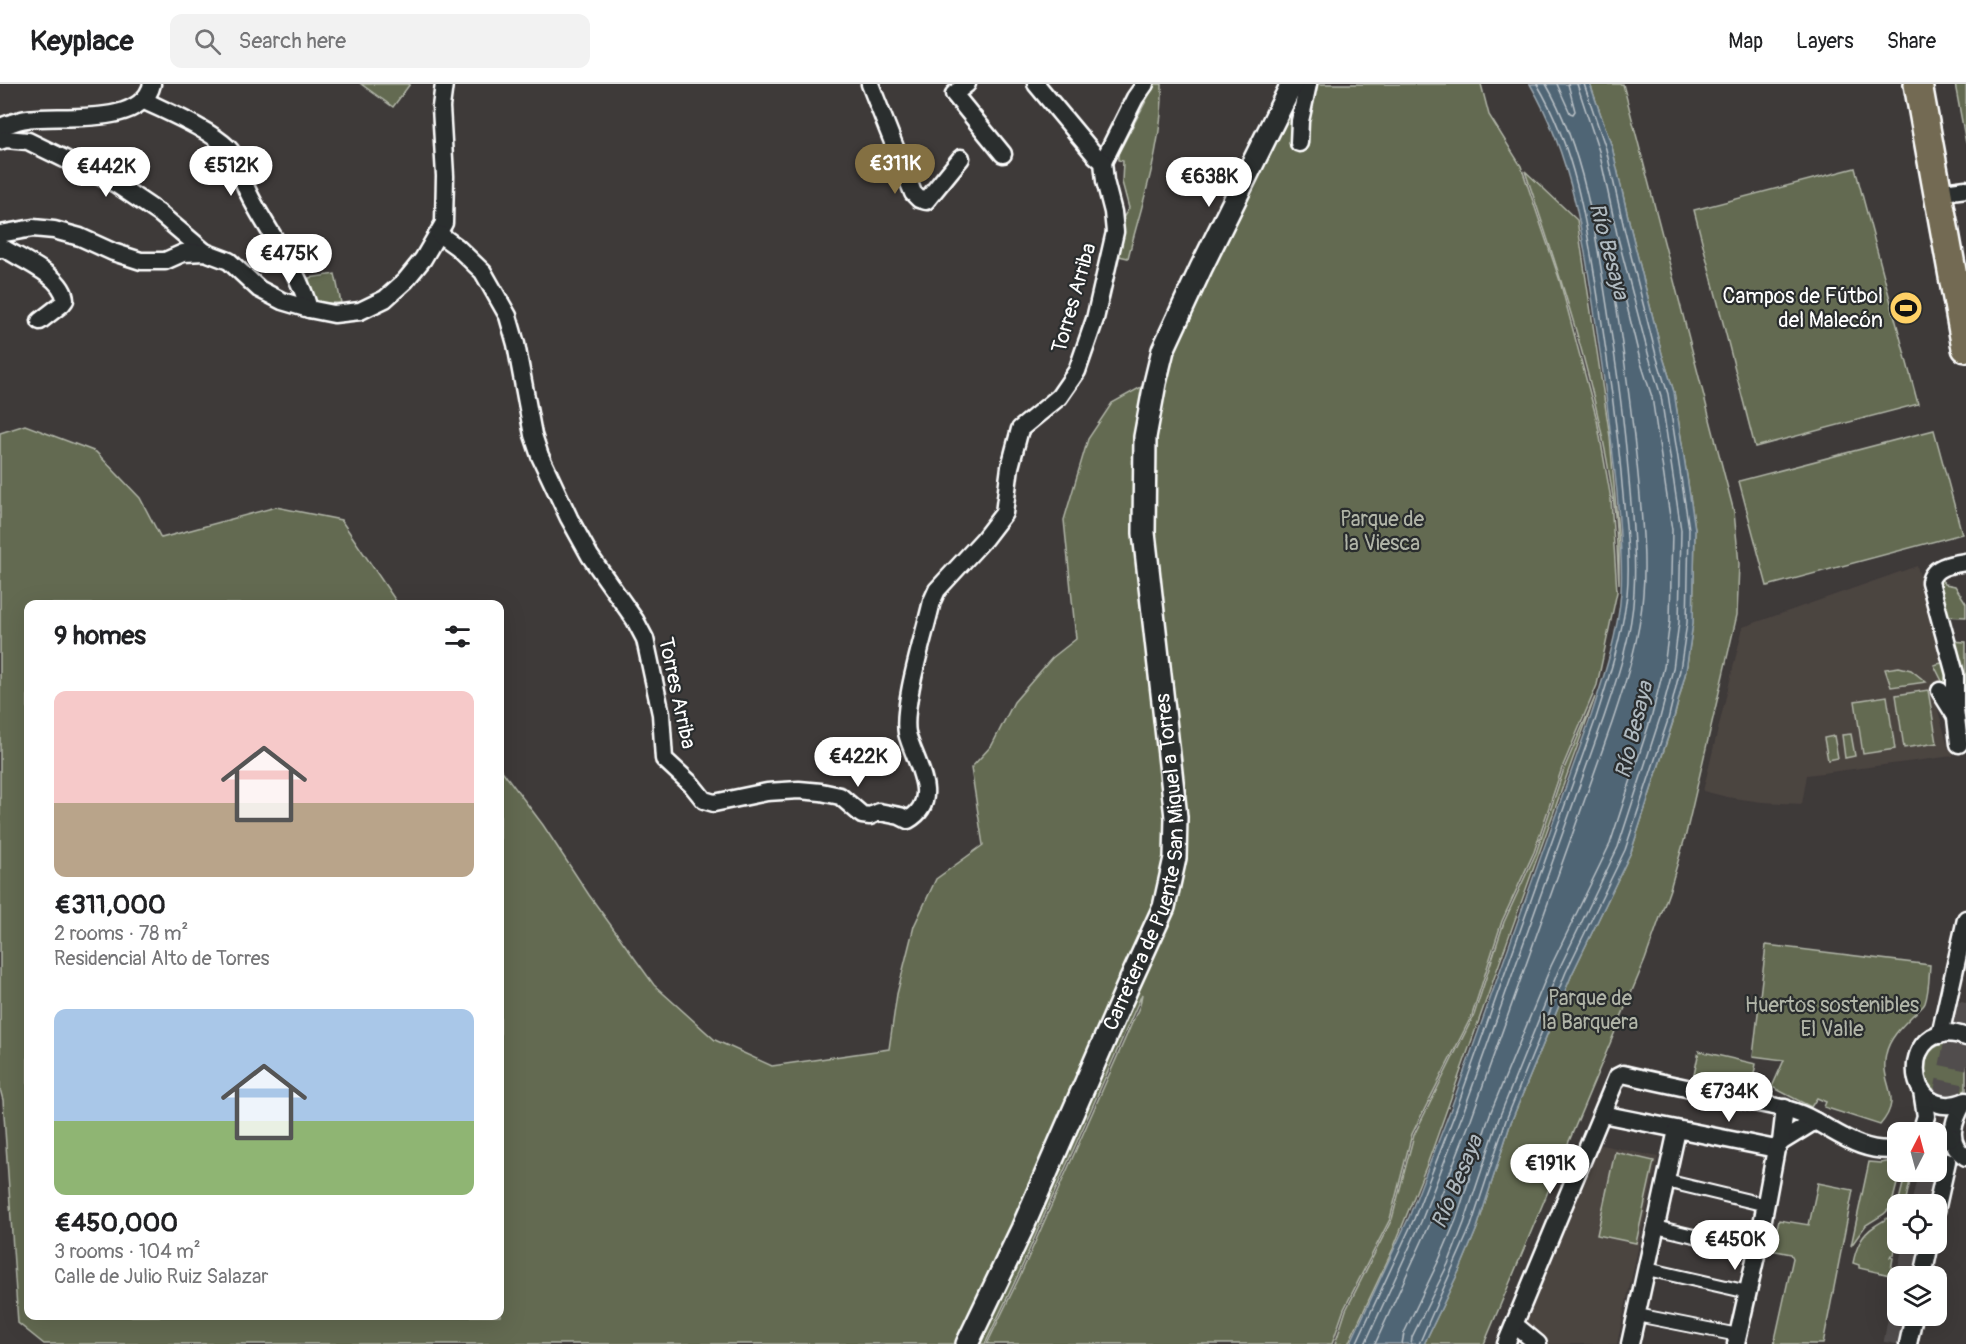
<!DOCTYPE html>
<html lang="en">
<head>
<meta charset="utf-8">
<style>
  :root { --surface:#fff; --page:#f2f2f2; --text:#202124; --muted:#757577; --line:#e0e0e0; --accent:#847042 }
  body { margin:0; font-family:Pangolin,sans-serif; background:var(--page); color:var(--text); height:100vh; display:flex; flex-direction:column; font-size:22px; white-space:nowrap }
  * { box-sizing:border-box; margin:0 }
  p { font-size:20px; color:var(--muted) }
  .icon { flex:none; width:33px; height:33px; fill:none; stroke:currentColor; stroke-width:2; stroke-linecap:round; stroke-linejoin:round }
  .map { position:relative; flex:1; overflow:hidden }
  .panel { position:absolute; left:24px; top:516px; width:480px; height:720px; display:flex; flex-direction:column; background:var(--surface); border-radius:12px; box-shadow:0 6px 24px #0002 }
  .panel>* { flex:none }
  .needle { width:39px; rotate:6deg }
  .fabs { position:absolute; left:1887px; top:1038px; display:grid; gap:12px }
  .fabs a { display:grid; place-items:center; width:60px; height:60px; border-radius:12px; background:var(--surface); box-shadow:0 6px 24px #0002; font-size:30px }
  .price { position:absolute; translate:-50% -51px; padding:0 14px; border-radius:21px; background:#fff; color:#222; font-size:20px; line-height:39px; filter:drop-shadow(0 2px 3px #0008) }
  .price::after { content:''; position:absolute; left:50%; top:36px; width:18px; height:14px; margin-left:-9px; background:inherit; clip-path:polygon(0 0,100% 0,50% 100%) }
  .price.active { background:var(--accent); color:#fff }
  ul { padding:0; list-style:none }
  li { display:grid; align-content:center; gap:12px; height:318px; padding:0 30px }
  li span { display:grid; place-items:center; height:186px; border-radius:12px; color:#555 }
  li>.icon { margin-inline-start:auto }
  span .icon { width:108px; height:108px; fill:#fffc; stroke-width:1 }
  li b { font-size:26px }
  h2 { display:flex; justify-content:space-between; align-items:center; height:72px; padding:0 30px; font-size:26px }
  header { display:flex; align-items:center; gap:36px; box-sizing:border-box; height:84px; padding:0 30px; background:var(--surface); border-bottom:2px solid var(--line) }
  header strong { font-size:28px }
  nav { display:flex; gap:33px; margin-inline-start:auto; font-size:21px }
  .search { width:420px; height:54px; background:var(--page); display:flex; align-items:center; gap:15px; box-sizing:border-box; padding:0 21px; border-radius:12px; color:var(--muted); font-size:22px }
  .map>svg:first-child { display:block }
</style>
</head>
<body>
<header>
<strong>Keyplace</strong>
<div class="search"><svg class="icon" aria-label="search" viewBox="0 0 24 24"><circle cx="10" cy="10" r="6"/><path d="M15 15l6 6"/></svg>Search here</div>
<nav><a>Map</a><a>Layers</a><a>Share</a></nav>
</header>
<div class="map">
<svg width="1966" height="1260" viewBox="0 0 1966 1260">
  <rect width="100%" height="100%" fill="#3e3a39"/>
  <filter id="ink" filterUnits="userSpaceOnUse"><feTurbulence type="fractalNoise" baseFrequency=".0167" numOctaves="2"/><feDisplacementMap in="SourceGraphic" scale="12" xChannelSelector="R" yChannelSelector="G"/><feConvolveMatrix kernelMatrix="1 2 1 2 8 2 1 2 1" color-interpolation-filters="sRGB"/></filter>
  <g filter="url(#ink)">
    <!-- built -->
    <g fill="#4c4441">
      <polygon points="1917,482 1946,579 1946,603 1934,612 1949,666 1952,666 1953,672 1807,691 1802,720 1762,718 1727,713 1703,707 1743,543"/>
      <polygon points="1597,1060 1658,1073 1617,1260 1548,1260 1527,1242 1525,1232"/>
    </g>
    <!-- green -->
    <g fill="#636b51" stroke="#b1b5a8" stroke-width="1.5">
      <polygon points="361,0 410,0 393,23"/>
      <path d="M1155 0H1162C1164 57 1142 119 1128 174L1114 171 1120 139 1129 124 1122 98 1123 77 1118 76V70Z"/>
      <polygon points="1301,0 1481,0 1489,31 1521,82 1560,197 1597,336 1611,415 1617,508 1597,601 1562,684 1534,768 1502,837 1472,931 1412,1050 1390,1135 1344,1225 1332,1260 987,1260 1021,1190 1140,921 1142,910 1019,1189 985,1260 44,1260 18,1239 3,1016 0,1005 0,349 25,341 96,368 140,414 161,454 276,423 341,436 398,520 28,520 28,1232 500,1232 500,684 543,741 589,811 654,901 715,956 772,982 889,965 897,910 914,842 936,795 983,761 971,684 992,661 1014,618 1052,574 1076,555 1064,436 1088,355 1112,319 1145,301 1171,268"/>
      <polygon points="1590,0 1623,0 1734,428 1739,480 1737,531 1686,750 1670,805 1645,876 1484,1260 1424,1260 1460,1185 1477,1144 1511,1038 1572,890 1631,768 1673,638 1686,587 1693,539 1695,445 1674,308 1662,270 1631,146 1612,63"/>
      <polygon points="1955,0 1966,0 1966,59"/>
      <polygon points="1855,84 1918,320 1755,363 1694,126"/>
      <path d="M1525 87 1577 136 1610 353 1619 461V500C1617 471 1617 442 1613 413 1597 302 1561 194 1525 87Z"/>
      <polygon points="335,190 341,219 313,219 309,194"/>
      <polygon points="1934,346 1962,450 1767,502 1739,397"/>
      <polygon points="1941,495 1945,500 1955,502 1966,519 1966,533 1942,532 1938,500"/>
      <polygon points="1950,557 1966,558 1966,657"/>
      <polygon points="1945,578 1946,603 1945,603 1934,581"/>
      <polygon points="1899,583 1911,586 1926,598 1891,603 1885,585"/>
      <polygon points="1928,606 1937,659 1904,664 1896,611"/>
      <polygon points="1887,612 1895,665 1863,670 1855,617"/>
      <polygon points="1595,613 1428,1078 1393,1165 1348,1260 1335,1260 1346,1226 1392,1135 1414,1051 1474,931 1504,838 1536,769 1564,685"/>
      <polygon points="1851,650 1855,672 1845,674 1842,651"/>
      <polygon points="1834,652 1838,674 1828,676 1824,654"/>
      <path d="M1766 861 1930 881C1929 893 1929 908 1925 919 1923 924 1916 928 1912 932 1901 943 1889 955 1886 970 1879 1001 1905 1012 1880 1041L1824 1023 1826 1018 1817 1014 1811 1023 1772 1003 1784 976 1753 972Z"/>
      <path d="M1947 958 1955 959 1966 964V1006C1929 1028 1903 970 1947 958Z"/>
      <polygon points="1699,967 1756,980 1751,1004 1694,991"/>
      <polygon points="1615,1068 1654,1077 1636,1159 1597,1151"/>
      <polygon points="1897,1076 1898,1088 1900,1088 1891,1123 1884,1130 1866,1141 1851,1162 1869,1078 1881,1079"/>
      <polygon points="1906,1088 1912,1088 1905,1120 1898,1120"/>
      <polygon points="1818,1099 1853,1106 1823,1260 1774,1260 1793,1174 1791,1170 1771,1166 1779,1136 1809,1141"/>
      <path d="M1897 1123V1153L1894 1171H1891L1890 1173 1893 1174 1890 1191 1859 1184V1181L1853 1179C1856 1164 1861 1151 1875 1142 1884 1136 1892 1133 1897 1123Z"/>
    </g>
    <!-- water -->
    <path fill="#506574" stroke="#96a3ac" stroke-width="1.5" d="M1530 0H1590L1612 63 1631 146 1662 270 1674 308 1695 445 1693 539 1686 587 1673 637 1631 768 1572 890 1511 1038 1477 1144 1460 1185 1424 1260H1350L1409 1133 1450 1027 1591 632C1604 592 1618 551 1621 508 1623 475 1619 441 1617 408 1612 361 1607 314 1600 268 1587 178 1577 80 1530 0Z"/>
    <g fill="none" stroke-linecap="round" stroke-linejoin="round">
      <!-- shore -->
      <g stroke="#b9c1c7" stroke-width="1.5">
        <polyline points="1557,0 1570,29 1573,30 1575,27 1568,0"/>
        <path d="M1356 1260 1414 1135 1455 1029 1596 634C1609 593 1622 553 1627 511 1631 470 1624 429 1621 388 1616 334 1608 280 1600 226 1588 150 1577 67 1537 0"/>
        <path d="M1365 1260 1421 1138 1462 1032 1603 636C1617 595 1632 552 1634 508 1636 475 1633 442 1630 408 1626 357 1620 306 1612 254 1599 173 1588 72 1546 0"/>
        <path d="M1375 1260 1429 1142 1471 1035 1612 639C1626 597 1640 555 1643 510 1646 474 1642 437 1639 401 1632 325 1621 249 1609 174L1612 171 1615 173 1640 276 1652 313 1672 446 1670 537 1664 583 1652 631 1610 760 1551 882 1490 1030 1456 1136 1439 1176 1404 1249 1402 1260"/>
        <polyline points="1411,1260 1412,1253 1448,1180 1464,1139 1499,1034 1559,885 1618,763 1660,634 1673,585 1679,538 1681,446 1661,312 1649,273 1617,150 1599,67 1577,0"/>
        <polyline points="1419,1260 1471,1142 1506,1036 1566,888 1625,766 1668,636 1680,586 1687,539 1689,445 1668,310 1656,271 1625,148 1606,65 1584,0"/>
      </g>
      <!-- primary-tunnel -->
      <g stroke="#514e4d" stroke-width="27" stroke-dasharray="27 14" stroke-linecap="butt">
        <polyline points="1936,1064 1966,919"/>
        <polyline points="1925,1120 1932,1088"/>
        <polyline points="1910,1192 1917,1160"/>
        <polyline points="1897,1260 1902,1232"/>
      </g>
      <!-- pedestrian casing -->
      <g stroke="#fff" stroke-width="16">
        <g id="pedestrian">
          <polyline points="1666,1097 1766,1121"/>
          <polyline points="1656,1143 1757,1167"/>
          <polyline points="1647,1185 1748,1208"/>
          <polyline points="1637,1231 1738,1251"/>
        </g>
      </g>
      <!-- minor casing -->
      <g stroke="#fff" stroke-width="21">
        <g id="minor">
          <polyline points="870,0 913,109 919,115 926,117 961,74"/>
          <polyline points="967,0 954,10 1003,70"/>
          <path d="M143 16C167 28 209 45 228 64 238 74 241 93 247 106 266 147 297 181 309 225"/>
          <path d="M0 43C9 40 18 36 27 35 59 30 142 44 152 0"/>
          <polyline points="0,57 6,55 28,57 116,100 159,129 205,168"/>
          <polyline points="1299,59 1300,37 1308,0"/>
          <polyline points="1103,78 1135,14 1145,0"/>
          <polyline points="1951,107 1966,105"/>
          <polyline points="0,150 33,144 54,146 80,153 113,168 141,177 165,177 183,169 205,168 229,177 259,205 282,217 309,225 334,230 360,227 385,215 405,197 423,175 444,139 445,92 441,23 444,0"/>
          <path d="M439 150 457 163 483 188 508 232 516 260 533 351 540 372 569 434 590 472 635 536 645 555 661 630 664 675 692 701 704 716 714 719 767 708 799 706 821 708 840 712 862 731 870 732 879 728 900 732 908 736C944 716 913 675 907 649 902 620 925 549 932 517L937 506 984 455 1004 429 1010 383 1020 345 1059 313 1077 287 1095 235 1115 148 1113 128 1105 97 1103 78 1095 71 1036 0"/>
          <path d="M0 165H5C23 176 64 193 65 216L62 220 40 237"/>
          <polyline points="1940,607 1955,631"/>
          <path d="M1959 660 1955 625V590L1930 498C1933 482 1952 480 1966 478"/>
          <polyline points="1940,951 1966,835"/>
          <path d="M1966 953C1898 927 1900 1044 1966 1017"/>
          <path d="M1964 1018C1953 1037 1945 1059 1966 1073"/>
          <polyline points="1602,1030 1776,1065"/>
          <polyline points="1921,1048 1926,1032 1922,1007"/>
          <polyline points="1781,1058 1815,1037"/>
          <polyline points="1936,1059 1952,1053"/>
          <polyline points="1936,1127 1947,1077"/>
          <polyline points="1923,1192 1930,1160"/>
          <polyline points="1515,1241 1538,1260"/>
          <path d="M1506 1260 1617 993 1623 990C1661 999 1700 1007 1739 1015 1765 1021 1790 1023 1813 1036 1841 1051 1864 1070 1898 1065"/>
          <polyline points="1630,1260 1677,1046"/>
          <polyline points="1736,1260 1757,1167 1776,1065 1781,1058 1785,1024"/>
          <polyline points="1908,1260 1914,1232"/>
        </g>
      </g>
      <!-- tertiary casing -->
      <g stroke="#fff" stroke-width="26">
        <g id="tertiary">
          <path id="s1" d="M967 1260 1022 1145 1127 904 1164 823 1175 774 1176 733 1144 449 1145 353 1155 299 1163 266 1201 184 1292 0"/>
        </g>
      </g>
      <!-- primary casing -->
      <g stroke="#fff" stroke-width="32">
        <polyline id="primary" points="1918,0 1966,264"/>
      </g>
      <!-- pedestrian -->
      <use href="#pedestrian" stroke="#2a2d2e" stroke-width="12"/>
      <!-- minor -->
      <use href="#minor" stroke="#2a2d2e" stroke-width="16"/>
      <!-- tertiary -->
      <use href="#tertiary" stroke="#2a2d2e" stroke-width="21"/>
      <!-- primary -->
      <use href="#primary" stroke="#736b52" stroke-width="27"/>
    </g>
  </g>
  <!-- icons -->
  <defs>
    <g id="stadium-disc" transform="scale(1.725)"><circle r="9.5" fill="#ffd166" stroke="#2a2d2e"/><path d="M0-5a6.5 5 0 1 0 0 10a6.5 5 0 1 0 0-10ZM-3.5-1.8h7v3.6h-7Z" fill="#111"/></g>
  </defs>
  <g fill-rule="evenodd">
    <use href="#stadium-disc" x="1906" y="224"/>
  </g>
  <g text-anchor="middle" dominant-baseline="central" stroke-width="4.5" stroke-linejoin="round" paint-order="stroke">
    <!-- poi labels -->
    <g font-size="21" fill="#fff" stroke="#2a2d2e" text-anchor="end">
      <text x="1883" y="212">Campos de Fútbol<tspan x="1883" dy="24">del Malecón</tspan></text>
    </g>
    <!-- street labels -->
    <g font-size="21" fill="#fff" stroke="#2a2d2e">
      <text transform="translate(1074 214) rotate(-74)">Torres Arriba</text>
      <text transform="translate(677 609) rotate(78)">Torres Arriba</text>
      <text stroke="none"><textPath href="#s1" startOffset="520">Carretera de Puente San Miguel a Torres</textPath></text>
    </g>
    <!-- park labels -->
    <g font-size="21" fill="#b1b5a8" stroke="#2a2d2e">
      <text x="1382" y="435">Parque de<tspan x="1382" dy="24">la Viesca</tspan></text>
      <text x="1590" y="914">Parque de<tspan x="1590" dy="24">la Barquera</tspan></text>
      <text x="1832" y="921">Huertos sostenibles<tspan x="1832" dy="24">El Valle</tspan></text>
    </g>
    <!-- water labels -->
    <g font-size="22" font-style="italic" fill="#b0bac0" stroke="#2a2d2e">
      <text transform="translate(1609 167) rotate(75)">Río Besaya</text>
      <text transform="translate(1634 646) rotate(-76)">Río Besaya</text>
      <text transform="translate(1457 1098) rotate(-67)">Río Besaya</text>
    </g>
  </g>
</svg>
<div class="fabs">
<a><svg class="needle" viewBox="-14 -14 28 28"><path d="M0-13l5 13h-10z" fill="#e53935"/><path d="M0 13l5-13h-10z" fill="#757577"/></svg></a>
<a><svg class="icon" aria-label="locate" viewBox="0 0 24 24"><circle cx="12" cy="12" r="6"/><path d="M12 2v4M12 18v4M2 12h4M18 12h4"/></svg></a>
<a><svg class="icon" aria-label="layers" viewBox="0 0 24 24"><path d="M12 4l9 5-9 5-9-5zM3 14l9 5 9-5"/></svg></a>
</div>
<b class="price active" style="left:895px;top:111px">€311K</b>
<b class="price" style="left:231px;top:113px">€512K</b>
<b class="price" style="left:106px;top:114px">€442K</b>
<b class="price" style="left:1209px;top:124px">€638K</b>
<b class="price" style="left:289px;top:201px">€475K</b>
<b class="price" style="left:858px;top:704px">€422K</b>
<b class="price" style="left:1729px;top:1039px">€734K</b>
<b class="price" style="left:1550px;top:1111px">€191K</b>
<b class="price" style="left:1735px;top:1187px">€450K</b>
<section class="panel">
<h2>9 homes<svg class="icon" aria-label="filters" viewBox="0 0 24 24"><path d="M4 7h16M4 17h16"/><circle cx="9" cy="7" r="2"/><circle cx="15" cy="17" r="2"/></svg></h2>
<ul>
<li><span style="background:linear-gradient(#f6c9c9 60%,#b9a48a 0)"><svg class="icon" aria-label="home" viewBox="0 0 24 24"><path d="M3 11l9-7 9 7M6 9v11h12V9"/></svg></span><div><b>€311,000</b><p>2 rooms · 78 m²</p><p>Residencial Alto de Torres</p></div></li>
<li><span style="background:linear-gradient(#a9c7e8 60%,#8fb573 0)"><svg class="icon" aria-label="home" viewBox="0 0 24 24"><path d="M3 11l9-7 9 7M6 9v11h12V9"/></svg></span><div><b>€450,000</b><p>3 rooms · 104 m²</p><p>Calle de Julio Ruiz Salazar</p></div></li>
</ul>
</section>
</div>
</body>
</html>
